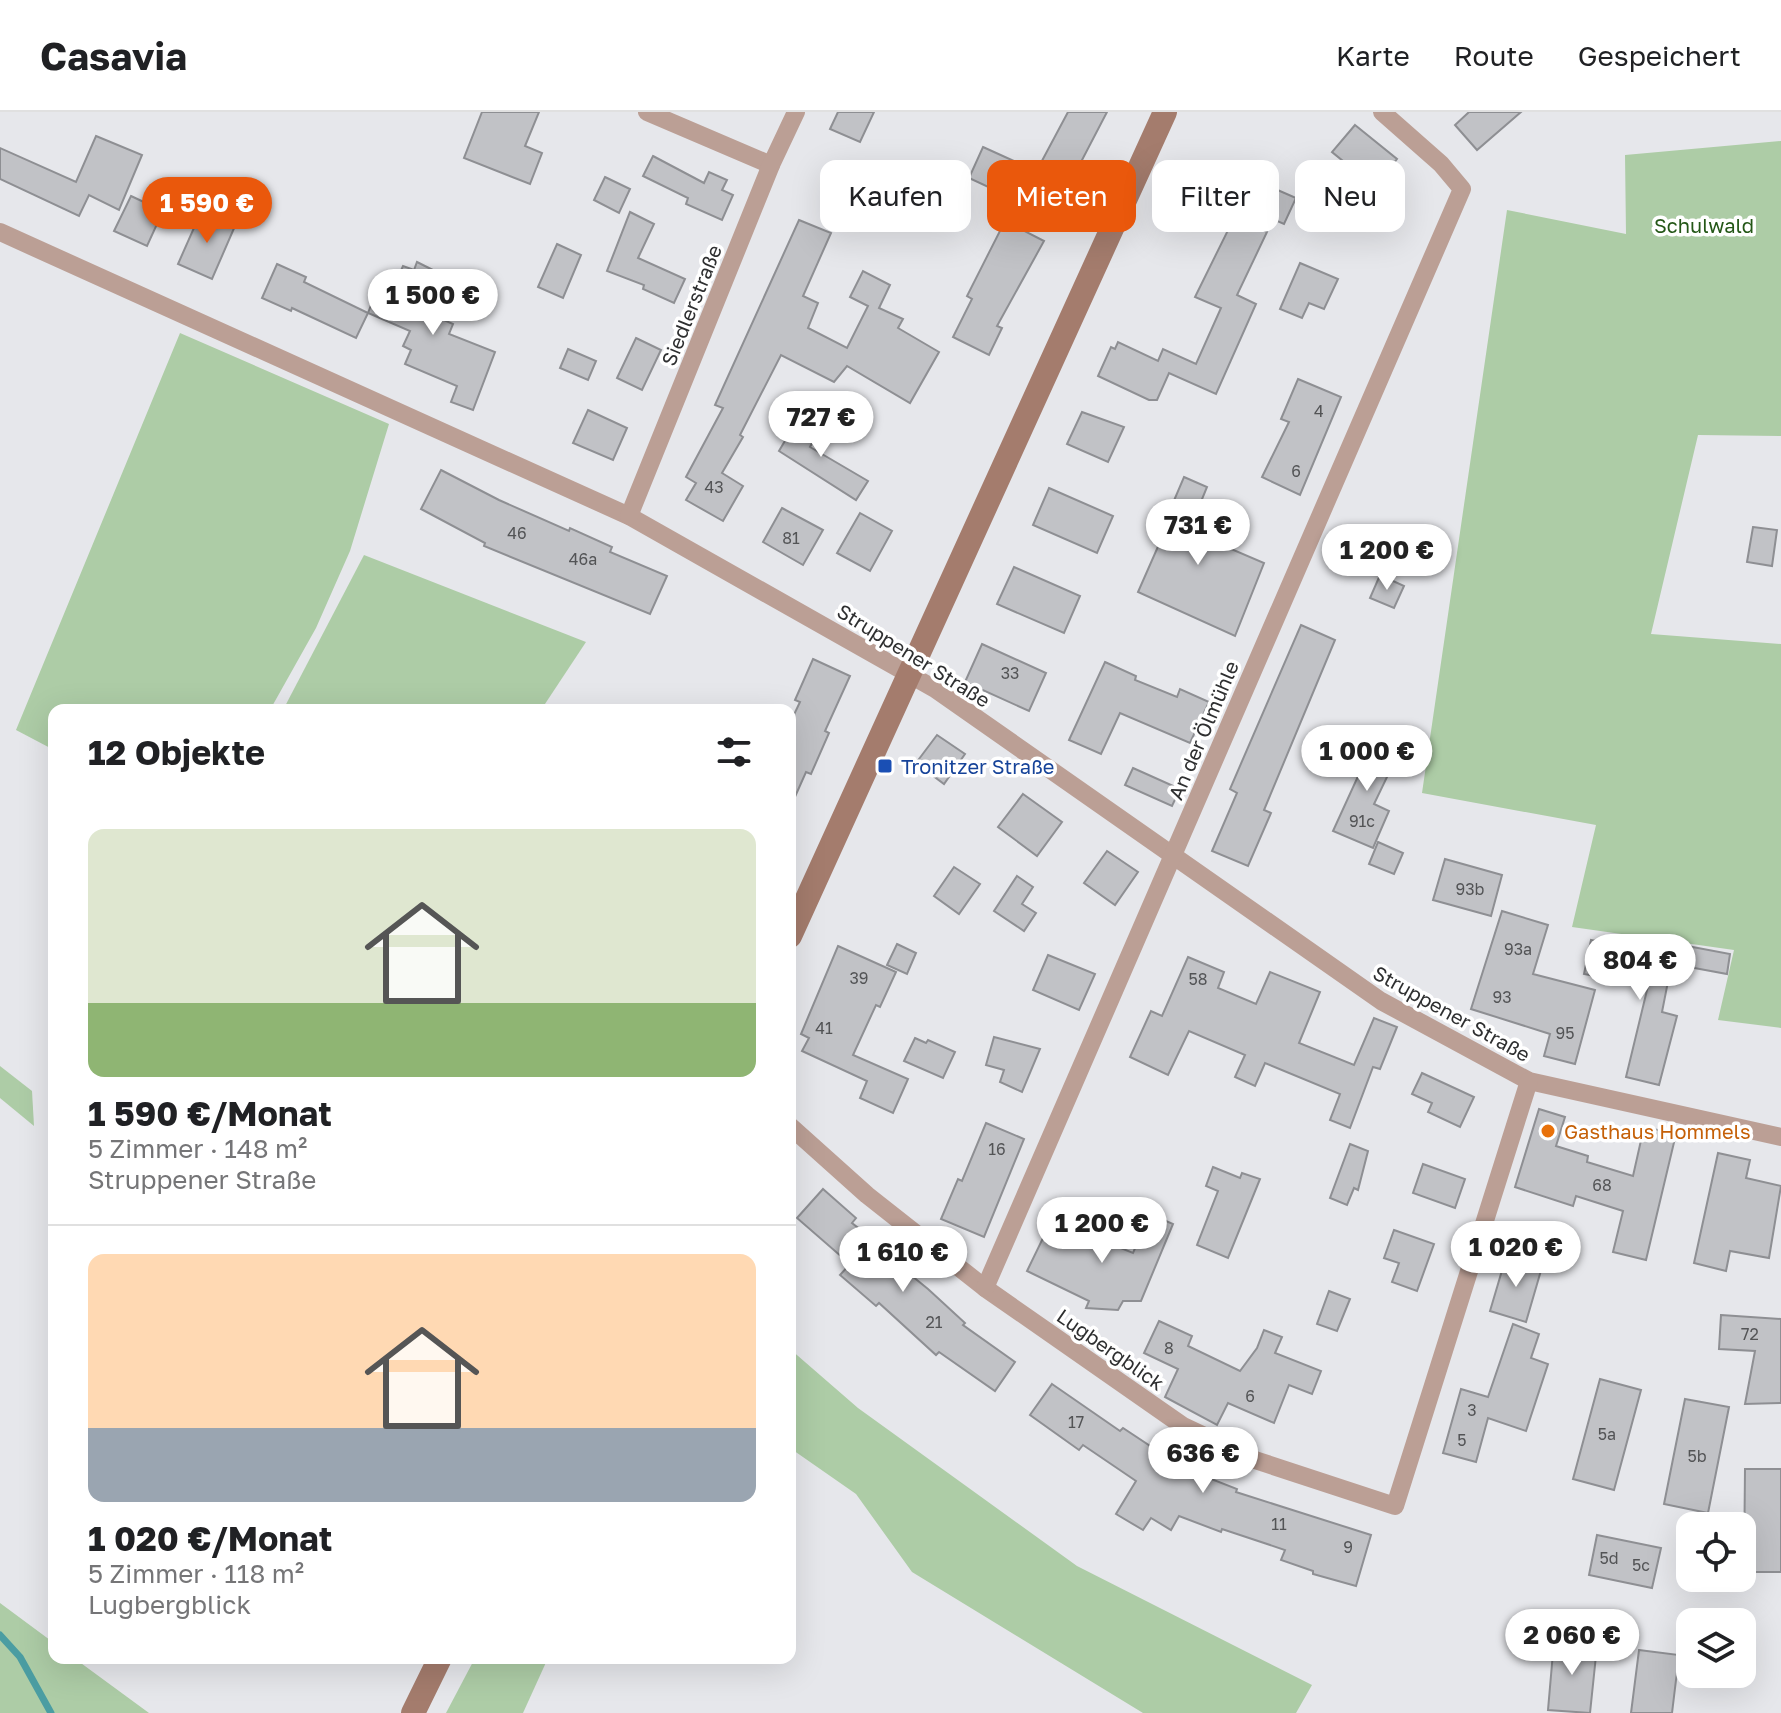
<!DOCTYPE html>
<html lang="de">
<head>
<meta charset="utf-8">
<style>
  :root { --surface:#fff; --page:#f2f2f2; --text:#202124; --muted:#757577; --line:#e0e0e0; --accent:#ea580c }
  body { margin:0; font-family:"Golos Text",sans-serif; background:var(--page); color:var(--text); height:100vh; display:flex; flex-direction:column; font-size:30px; white-space:nowrap }
  * { box-sizing:border-box; margin:0 }
  p { font-size:26px; color:var(--muted) }
  .icon { flex:none; width:44px; height:44px; fill:none; stroke:currentColor; stroke-width:2; stroke-linecap:round; stroke-linejoin:round }
  .map { position:relative; flex:1; overflow:hidden }
  .side { position:absolute; left:48px; top:592px; width:748px; height:960px; display:flex; flex-direction:column; background:var(--surface); border-radius:16px; box-shadow:0 8px 32px #0002 }
  .side>* { flex:none }
  .guide { position:absolute; left:820px; top:48px; width:760px; height:72px; display:flex; gap:16px }
  .fabs { position:absolute; left:1676px; top:1400px; display:grid; gap:16px }
  .fabs a { display:grid; place-items:center; width:80px; height:80px; border-radius:16px; background:var(--surface); box-shadow:0 8px 32px #0002; font-size:40px }
  .price { position:absolute; translate:-50% -68px; padding:0 18px; border-radius:28px; background:#fff; color:#222; font-size:26px; line-height:52px; filter:drop-shadow(0 2px 4px #0008) }
  .price::after { content:''; position:absolute; left:50%; top:48px; width:24px; height:18px; margin-left:-12px; background:inherit; clip-path:polygon(0 0,100% 0,50% 100%) }
  .price.active { background:var(--accent); color:#fff }
  ul { padding:0; list-style:none }
  li { display:grid; align-content:center; gap:16px; height:424px; padding:0 40px }
  li+li { border-top:2px solid var(--line) }
  li span { display:grid; place-items:center; height:248px; border-radius:16px; color:#555 }
  li>.icon { margin-inline-start:auto }
  span .icon { width:144px; height:144px; fill:#fffc; stroke-width:1 }
  li b { font-size:34px }
  h2 { display:flex; justify-content:space-between; align-items:center; height:96px; padding:0 40px; font-size:34px }
  .tag { padding:0 28px; border-radius:16px; background:var(--surface); box-shadow:0 8px 32px #0002; font-size:28px; line-height:72px }
  .tag.active { background:var(--accent); color:#fff }
  header { display:flex; align-items:center; gap:48px; box-sizing:border-box; height:112px; padding:0 40px; background:var(--surface); border-bottom:2px solid var(--line) }
  header strong { font-size:38px }
  nav { display:flex; gap:44px; margin-inline-start:auto; font-size:28px }
  .map>svg:first-child { display:block }
</style>
</head>
<body>
<header>
<strong>Casavia</strong>
<nav><a>Karte</a><a>Route</a><a>Gespeichert</a></nav>
</header>
<div class="map">
<svg width="1781" height="1601" viewBox="0 0 1781 1601">
  <rect width="100%" height="100%" fill="#e6e7eb"/>
  <!-- green -->
  <g fill="#adcca6">
    <polygon points="1781,29 1781,324 1698,323 1651,522 1781,532 1781,916 1718,908 1734,838 1572,815 1596,713 1422,681 1507,98 1626,122 1625,43"/>
    <polygon points="180,221 389,312 350,439 316,516 270,598 54,598 54,638 16,618"/>
    <polygon points="364,443 586,530 541,598 283,598"/>
    <polygon points="0,954 32,979 34,1014 0,986"/>
    <polygon points="790,1237 858,1296 1077,1454 1312,1573 1296,1601 1143,1601 912,1460 856,1382 790,1336"/>
    <polygon points="0,1491 54,1531 54,1546 74,1546 149,1601 0,1601"/>
    <polygon points="475,1546 548,1546 523,1601 446,1601"/>
  </g>
  <g fill="none" stroke-linecap="round" stroke-linejoin="round">
    <!-- stream -->
    <polyline stroke="#4b9da2" stroke-width="7" points="0,1523 20,1545 51,1601"/>
  </g>
  <!-- building -->
  <g fill="#c1c2c6" stroke="#8e8f93" stroke-width="2">
    <polygon points="482,0 539,0 525,34 542,41 530,72 464,46"/>
    <polygon points="838,0 874,0 860,30 830,17"/>
    <polygon points="1068,0 1107,0 1068,75 1036,60"/>
    <polygon points="1469,0 1521,0 1477,38 1455,13"/>
    <polygon points="1355,13 1397,47 1375,75 1332,40"/>
    <polygon points="96,24 142,43 119,98 89,83 79,104 0,67 0,36 76,70"/>
    <polygon points="983,35 1014,49 999,80 969,66"/>
    <polygon points="653,44 704,71 709,60 727,68 722,78 733,83 722,108 686,92 688,86 643,64"/>
    <polygon points="605,65 630,77 619,101 594,88"/>
    <polygon points="1273,76 1296,86 1284,112 1261,102"/>
    <polygon points="131,84 163,99 147,134 114,119"/>
    <polygon points="201,100 235,114 212,167 178,152"/>
    <polygon points="630,100 654,112 638,146 685,167 674,191 643,177 644,173 607,159"/>
    <polygon points="1235,104 1267,120 1237,183 1256,192 1216,282 1169,261 1157,288 1149,288 1098,264 1111,235 1115,237 1118,230 1158,249 1163,237 1196,252 1221,196 1195,185"/>
    <polygon points="799,108 831,121 803,184 818,191 808,216 847,236 868,194 850,185 863,159 890,173 879,196 903,207 898,216 939,240 910,291 847,254 834,270 781,243 740,323 743,325 722,361 743,374 723,409 686,388 696,371 686,365 723,296 715,293"/>
    <polygon points="1005,109 1044,129 997,214 1002,216 989,243 953,225 972,187 967,184"/>
    <polygon points="557,132 581,143 563,186 538,175"/>
    <polygon points="417,150 435,159 419,197 453,212 449,222 495,240 473,298 451,290 457,274 405,252 411,238 403,234 410,219 368,201 377,178 390,183 403,154 414,158"/>
    <polygon points="1300,151 1338,167 1324,197 1309,191 1302,206 1280,197"/>
    <polygon points="277,152 306,165 304,170 368,201 356,226 292,196 291,199 262,186"/>
    <polygon points="636,226 661,238 642,278 617,266"/>
    <polygon points="568,237 596,249 588,268 560,256"/>
    <polygon points="1298,267 1341,285 1300,383 1262,365 1289,310 1281,307"/>
    <polygon points="588,298 627,316 613,348 573,331"/>
    <polygon points="809,299 825,308 810,335 868,369 856,388 779,339 789,322 795,325"/>
    <polygon points="1082,300 1124,315 1108,350 1067,332"/>
    <polygon points="441,358 499,388 569,419 570,416 612,435 610,440 667,464 650,502 484,434 485,431 421,397"/>
    <polygon points="1184,365 1207,375 1189,419 1264,451 1235,524 1138,480 1164,421 1150,415 1159,394 1170,398"/>
    <polygon points="1049,376 1113,404 1097,441 1033,413"/>
    <polygon points="782,396 823,418 803,453 763,430"/>
    <polygon points="860,401 892,419 870,459 837,441"/>
    <polygon points="1753,415 1777,418 1772,454 1747,450"/>
    <polygon points="1014,455 1080,484 1064,521 997,492"/>
    <polygon points="1380,463 1404,474 1394,496 1370,486"/>
    <polygon points="1301,513 1335,528 1264,698 1271,701 1248,754 1212,739 1237,681 1230,677"/>
    <polygon points="982,532 1046,561 1029,599 965,570"/>
    <polygon points="813,547 850,564 825,619 829,621 811,662 806,660 790,696 790,611 800,590 795,588"/>
    <polygon points="1105,550 1136,564 1135,568 1177,585 1180,577 1209,590 1190,631 1120,601 1101,642 1069,628"/>
    <polygon points="937,623 965,642 944,672 916,651"/>
    <polygon points="1365,623 1399,640 1374,692 1389,699 1373,736 1333,719 1360,660 1350,655"/>
    <polygon points="1133,656 1180,677 1172,694 1125,673"/>
    <polygon points="1023,682 1062,710 1037,744 998,715"/>
    <polygon points="1378,730 1403,741 1394,762 1369,752"/>
    <polygon points="1107,739 1138,760 1115,793 1084,771"/>
    <polygon points="1445,747 1502,763 1491,804 1433,788"/>
    <polygon points="954,755 980,772 959,802 934,784"/>
    <polygon points="1017,764 1033,775 1022,792 1036,801 1024,819 994,799"/>
    <polygon points="1502,799 1548,813 1533,862 1595,878 1575,952 1544,944 1550,922 1471,897"/>
    <polygon points="1591,828 1673,844 1662,900 1677,904 1659,973 1626,965 1648,874 1584,862"/>
    <polygon points="897,832 916,841 907,862 887,853"/>
    <polygon points="1682,833 1730,842 1727,862 1678,853"/>
    <polygon points="838,834 896,860 880,895 876,893 853,943 908,967 893,1001 860,986 867,969 802,939 809,926 801,922"/>
    <polygon points="1048,843 1095,862 1079,898 1033,878"/>
    <polygon points="1188,845 1224,860 1218,876 1256,892 1270,860 1320,880 1299,931 1354,953 1374,906 1397,915 1380,957 1373,955 1350,1016 1330,1008 1340,982 1265,951 1255,974 1235,965 1245,943 1189,919 1168,963 1130,945 1151,899 1162,904"/>
    <polygon points="994,925 1040,937 1022,980 1000,970 1004,958 986,953"/>
    <polygon points="915,926 926,931 928,928 955,940 943,966 904,949"/>
    <polygon points="1422,961 1474,985 1460,1015 1428,1000 1432,991 1412,982"/>
    <polygon points="1539,997 1565,1005 1556,1034 1588,1044 1587,1050 1633,1064 1644,1015 1676,1022 1646,1148 1613,1140 1623,1099 1576,1084 1573,1094 1515,1075"/>
    <polygon points="986,1011 1024,1027 984,1125 941,1107 958,1067 962,1069"/>
    <polygon points="1350,1032 1368,1039 1358,1078 1354,1076 1347,1093 1330,1086"/>
    <polygon points="1718,1041 1750,1048 1746,1066 1781,1074 1769,1146 1730,1139 1726,1159 1694,1151"/>
    <polygon points="1423,1052 1465,1067 1455,1096 1413,1081"/>
    <polygon points="1213,1055 1240,1066 1242,1061 1260,1067 1228,1146 1197,1133 1218,1079 1206,1074"/>
    <polygon points="823,1077 856,1106 852,1111 871,1126 869,1129 928,1177 965,1211 963,1213 1015,1250 995,1279 939,1240 936,1243 879,1191 876,1194 840,1163 850,1152 797,1106"/>
    <polygon points="1150,1102 1173,1112 1141,1189 1123,1189 1118,1198 1086,1196 1089,1189 1027,1159 1043,1126 1060,1134 1069,1115 1133,1141"/>
    <polygon points="1394,1118 1434,1132 1417,1179 1392,1170 1399,1151 1384,1146"/>
    <polygon points="1506,1145 1542,1155 1526,1210 1490,1199"/>
    <polygon points="1329,1179 1350,1187 1337,1219 1317,1212"/>
    <polygon points="1721,1203 1781,1207 1781,1291 1745,1292 1755,1239 1719,1237"/>
    <polygon points="1159,1209 1192,1224 1188,1234 1240,1259 1257,1236 1264,1218 1282,1225 1275,1241 1321,1259 1312,1282 1289,1273 1274,1311 1228,1291 1217,1313 1165,1285 1178,1257 1144,1241"/>
    <polygon points="1513,1212 1539,1222 1531,1246 1548,1252 1526,1319 1488,1306 1476,1350 1443,1341 1461,1277 1488,1285"/>
    <polygon points="1600,1267 1641,1278 1614,1378 1573,1367"/>
    <polygon points="1052,1272 1120,1319 1123,1316 1179,1353 1192,1332 1212,1344 1201,1363 1237,1377 1236,1380 1371,1423 1356,1474 1313,1462 1313,1459 1281,1448 1285,1438 1222,1417 1221,1420 1179,1404 1171,1418 1151,1406 1143,1418 1116,1402 1136,1369 1083,1333 1079,1338 1030,1303"/>
    <polygon points="1685,1287 1729,1295 1708,1401 1664,1392"/>
    <polygon points="1745,1357 1781,1357 1781,1460 1744,1460"/>
    <polygon points="1597,1423 1661,1436 1652,1476 1589,1463"/>
    <polygon points="1554,1529 1597,1534 1590,1601 1548,1598"/>
    <polygon points="1639,1538 1679,1543 1672,1601 1631,1601"/>
  </g>
  <g fill="none" stroke-linecap="round" stroke-linejoin="round">
    <!-- street -->
    <g stroke="#bb9f95" stroke-width="18">
      <polyline points="647,0 771,53"/>
      <polyline points="0,120 629,404 935,577 1381,889 1529,969 1781,1025"/>
      <polyline points="629,404 771,53 796,0"/>
      <polyline points="790,1014 867,1083 985,1176 1183,1314 1255,1348 1395,1394 1529,969"/>
      <path d="M985 1176C1145 810 1301 442 1462 77L1441 52 1382 0"/>
    </g>
    <!-- secondary -->
    <g stroke="#a47c6d" stroke-width="24">
      <polyline points="790,824 1165,0"/>
      <polyline points="413,1601 440,1546"/>
    </g>
  </g>
  <!-- markers -->
  <rect fill="#1a4fb4" stroke="#fff" stroke-width="3" x="877" y="646" width="16" height="16" rx="4"/>
  <circle fill="#e8710a" stroke="#fff" stroke-width="3" cx="1548" cy="1019" r="8"/>
  <g text-anchor="middle" dominant-baseline="central" stroke-width="7" stroke-linejoin="round" paint-order="stroke">
    <!-- number labels -->
    <g font-size="16" fill="#535456">
      <text x="1319" y="299">4</text>
      <text x="1296" y="359">6</text>
      <text x="714" y="375">43</text>
      <text x="517" y="421">46</text>
      <text x="791" y="426">81</text>
      <text x="583" y="447">46a</text>
      <text x="1010" y="561">33</text>
      <text x="1362" y="709">91c</text>
      <text x="1470" y="777">93b</text>
      <text x="1518" y="837">93a</text>
      <text x="859" y="866">39</text>
      <text x="1198" y="867">58</text>
      <text x="1502" y="885">93</text>
      <text x="824" y="916">41</text>
      <text x="1565" y="921">95</text>
      <text x="997" y="1037">16</text>
      <text x="1602" y="1073">68</text>
      <text x="934" y="1210">21</text>
      <text x="1750" y="1222">72</text>
      <text x="1169" y="1236">8</text>
      <text x="1250" y="1284">6</text>
      <text x="1472" y="1298">3</text>
      <text x="1076" y="1310">17</text>
      <text x="1607" y="1322">5a</text>
      <text x="1462" y="1328">5</text>
      <text x="1697" y="1344">5b</text>
      <text x="1279" y="1412">11</text>
      <text x="1348" y="1435">9</text>
      <text x="1609" y="1446">5d</text>
      <text x="1641" y="1453">5c</text>
    </g>
    <!-- park labels -->
    <g font-size="20" fill="#245717" stroke="#fff">
      <text x="1704" y="113">Schulwald</text>
    </g>
    <!-- street labels -->
    <g font-size="20" fill="#2e2f30" stroke="#fff">
      <text transform="translate(691 193) rotate(-68)">Siedlerstraße</text>
      <text transform="translate(914 543) rotate(32)">Struppener Straße</text>
      <text transform="translate(1203 618) rotate(-67)">An der Ölmühle</text>
      <text transform="translate(1452 901) rotate(29)">Struppener Straße</text>
      <text transform="translate(1111 1237) rotate(35)">Lugbergblick</text>
    </g>
    <!-- transit labels -->
    <g font-size="20" fill="#164399" stroke="#fff" text-anchor="start">
      <text x="901" y="654">Tronitzer Straße</text>
    </g>
    <!-- food labels -->
    <g font-size="20" fill="#c56008" stroke="#fff" text-anchor="start">
      <text x="1564" y="1019">Gasthaus Hommels</text>
    </g>
  </g>
</svg>
<div class="fabs">
<a><svg class="icon" aria-label="locate" viewBox="0 0 24 24"><circle cx="12" cy="12" r="6"/><path d="M12 2v4M12 18v4M2 12h4M18 12h4"/></svg></a>
<a><svg class="icon" aria-label="layers" viewBox="0 0 24 24"><path d="M12 4l9 5-9 5-9-5zM3 14l9 5 9-5"/></svg></a>
</div>
<b class="price active" style="left:207px;top:133px">1 590 €</b>
<b class="price" style="left:433px;top:225px">1 500 €</b>
<b class="price" style="left:821px;top:347px">727 €</b>
<b class="price" style="left:1198px;top:455px">731 €</b>
<b class="price" style="left:1387px;top:480px">1 200 €</b>
<b class="price" style="left:1367px;top:681px">1 000 €</b>
<b class="price" style="left:1640px;top:890px">804 €</b>
<b class="price" style="left:1102px;top:1153px">1 200 €</b>
<b class="price" style="left:1516px;top:1177px">1 020 €</b>
<b class="price" style="left:903px;top:1182px">1 610 €</b>
<b class="price" style="left:1203px;top:1383px">636 €</b>
<b class="price" style="left:1572px;top:1565px">2 060 €</b>
<div class="guide">
<a class="tag">Kaufen</a>
<a class="tag active">Mieten</a>
<a class="tag">Filter</a>
<a class="tag">Neu</a>
</div>
<section class="side">
<h2>12 Objekte<svg class="icon" aria-label="filters" viewBox="0 0 24 24"><path d="M4 7h16M4 17h16"/><circle cx="9" cy="7" r="2"/><circle cx="15" cy="17" r="2"/></svg></h2>
<ul>
<li><span style="background:linear-gradient(#dfe7d0 70%,#8fb573 0)"><svg class="icon" aria-label="home" viewBox="0 0 24 24"><path d="M3 11l9-7 9 7M6 9v11h12V9"/></svg></span><div><b>1 590 €/Monat</b><p>5 Zimmer · 148 m²</p><p>Struppener Straße</p></div></li>
<li><span style="background:linear-gradient(#ffd9b3 70%,#9aa5b1 0)"><svg class="icon" aria-label="home" viewBox="0 0 24 24"><path d="M3 11l9-7 9 7M6 9v11h12V9"/></svg></span><div><b>1 020 €/Monat</b><p>5 Zimmer · 118 m²</p><p>Lugbergblick</p></div></li>
</ul>
</section>
</div>
</body>
</html>
